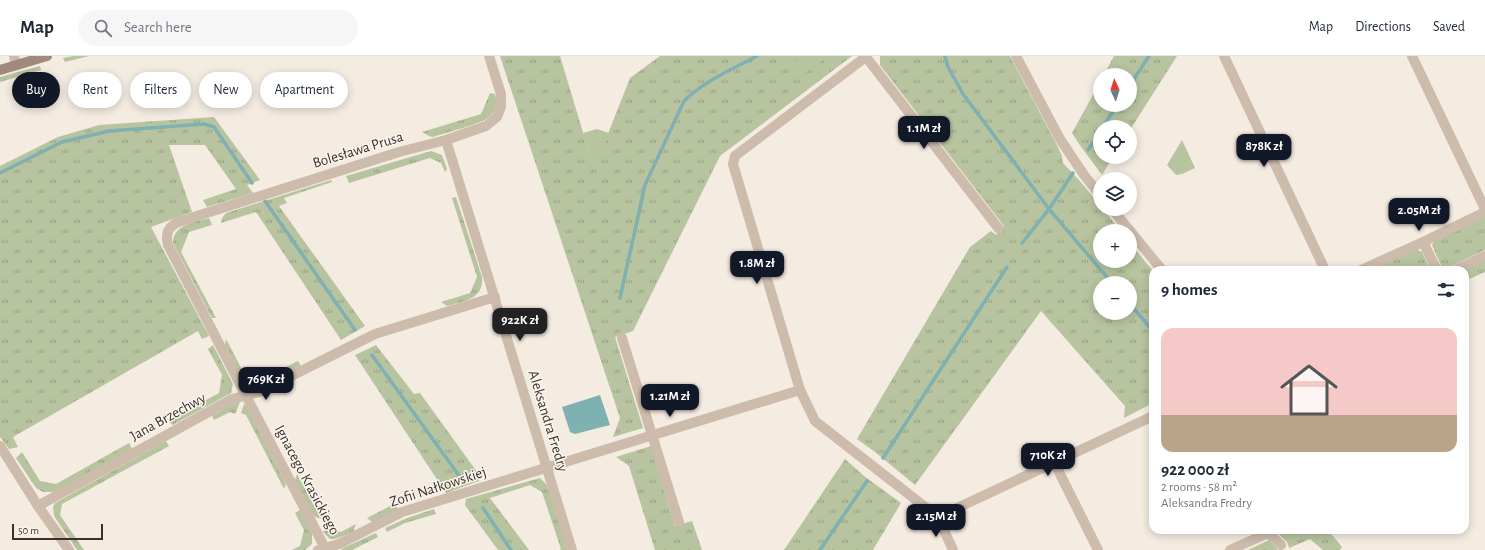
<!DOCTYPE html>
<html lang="en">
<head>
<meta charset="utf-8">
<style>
  :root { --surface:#fff; --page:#f6f6f7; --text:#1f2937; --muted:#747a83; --line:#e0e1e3; --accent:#111827 }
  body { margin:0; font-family:"Alegreya Sans",sans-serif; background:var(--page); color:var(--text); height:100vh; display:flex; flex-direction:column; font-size:15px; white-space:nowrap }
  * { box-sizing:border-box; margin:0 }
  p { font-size:13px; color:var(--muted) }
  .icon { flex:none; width:22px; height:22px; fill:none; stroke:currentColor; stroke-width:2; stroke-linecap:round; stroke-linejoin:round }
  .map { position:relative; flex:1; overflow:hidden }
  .details { position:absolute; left:1149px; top:210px; width:320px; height:268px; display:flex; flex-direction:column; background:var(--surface); border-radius:12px; box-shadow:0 2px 10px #0003 }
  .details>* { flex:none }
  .top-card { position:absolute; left:12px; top:16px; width:380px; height:36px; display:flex; gap:8px }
  .needle { width:26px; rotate:356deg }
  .buttons { position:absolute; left:1093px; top:12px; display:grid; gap:8px }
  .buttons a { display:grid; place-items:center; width:44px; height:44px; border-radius:50%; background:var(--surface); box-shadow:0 2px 10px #0003; font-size:20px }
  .scale { position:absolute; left:12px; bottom:10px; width:91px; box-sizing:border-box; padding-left:4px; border:2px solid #3b302b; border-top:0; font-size:11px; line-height:14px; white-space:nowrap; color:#3b302b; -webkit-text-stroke:3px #fbf5ee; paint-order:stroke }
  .price { position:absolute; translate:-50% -34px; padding:0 9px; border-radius:8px; background:var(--accent); color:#fff; font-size:13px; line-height:26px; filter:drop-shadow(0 1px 2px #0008) }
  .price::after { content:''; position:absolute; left:50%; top:24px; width:12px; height:9px; margin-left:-6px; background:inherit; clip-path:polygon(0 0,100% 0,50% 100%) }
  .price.selected { background:#222; color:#fff }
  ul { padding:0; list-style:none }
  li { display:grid; align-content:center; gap:8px; height:212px; padding:0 12px }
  li span { display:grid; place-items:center; height:124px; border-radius:12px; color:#555 }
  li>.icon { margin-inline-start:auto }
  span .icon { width:72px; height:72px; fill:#fffc; stroke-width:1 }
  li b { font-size:17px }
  h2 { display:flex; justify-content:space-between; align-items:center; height:48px; padding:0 12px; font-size:17px }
  .tag { padding:0 14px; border-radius:18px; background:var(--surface); box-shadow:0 2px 10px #0003; font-size:14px; line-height:36px }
  .tag.selected { background:var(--accent); color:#fff }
  header { display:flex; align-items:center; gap:24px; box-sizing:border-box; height:56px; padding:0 20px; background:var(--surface); border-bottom:1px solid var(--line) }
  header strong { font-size:19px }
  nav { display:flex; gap:22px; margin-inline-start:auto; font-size:14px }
  .search { width:280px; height:36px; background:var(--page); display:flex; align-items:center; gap:10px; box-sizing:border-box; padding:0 14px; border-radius:22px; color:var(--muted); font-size:15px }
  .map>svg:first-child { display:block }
</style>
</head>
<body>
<header>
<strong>Map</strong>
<div class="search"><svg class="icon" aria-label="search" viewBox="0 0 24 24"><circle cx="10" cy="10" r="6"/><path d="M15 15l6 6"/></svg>Search here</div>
<nav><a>Map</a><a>Directions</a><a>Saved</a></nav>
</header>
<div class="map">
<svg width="1485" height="494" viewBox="0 0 1485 494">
  <defs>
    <pattern id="grass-tufts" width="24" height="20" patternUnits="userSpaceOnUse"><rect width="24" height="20" fill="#b8c4a0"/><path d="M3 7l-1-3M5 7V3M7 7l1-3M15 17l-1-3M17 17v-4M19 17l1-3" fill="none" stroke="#97a083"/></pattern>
  </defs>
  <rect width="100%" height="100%" fill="#f4ebe1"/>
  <!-- grass -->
  <g fill="url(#grass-tufts)" fill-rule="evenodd">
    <polygon points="73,0 89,0 65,6 63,2"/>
    <polygon points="500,0 560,0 594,113 630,22 660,0 852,0 720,100 633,275 615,281 643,372 613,381 620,362"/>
    <path d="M880 0H1010L1058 91 1062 100 1063 107 1079 124 1100 149V153H1103L1121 175H1100V205H1130V187L1153 215V347L1124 362 1125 350 1041 255 915 429 875 396 857 383 970 191 991 175 996 179 1004 170 880 9ZM1100 227H1130V257H1100Z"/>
    <polygon points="1114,0 1177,0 1130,74 1130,71 1100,71 1100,101 1113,101 1102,119 1079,88 1072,77 1100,26 1100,49 1130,49 1130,19 1104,19"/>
    <polygon points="40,10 41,14 0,26 0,21"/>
    <path d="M490 37 495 38C498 46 496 56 489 61 479 69 447 76 433 81L429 80 422 76 481 58Z"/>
    <polygon points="214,61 260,124 247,129 253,137 207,151 203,144 236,133 205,89 169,89 192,156 151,171 209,280 202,283 198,275 13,381 18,391 9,393 0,381 0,110 58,81 99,69"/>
    <polygon points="431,95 442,99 447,113 445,116 441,107 430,102 349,127 346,120"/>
    <polygon points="331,124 332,126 284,142 287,147 279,150 365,270 341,284 256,156 221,167 222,162 226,157"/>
    <path d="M456 141 482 221C484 244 463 245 447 250L441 246 470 237 477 221 452 142Z"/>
    <polygon points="1485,160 1485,194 1443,214 1432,189 1436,182"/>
    <path d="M209 162 212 169 189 176 181 196 216 262H212L173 187C173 168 195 166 209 162Z"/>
    <polygon points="1416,193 1422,196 1431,214 1370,214"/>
    <polygon points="1485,205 1485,216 1465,225 1465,214"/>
    <polygon points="226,283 247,323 257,325 298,305 301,310 260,331 253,331 244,326 225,289"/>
    <polygon points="213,289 233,328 231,337 173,369 168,365 219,337 222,319 208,293"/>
    <polygon points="376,289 414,338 420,337 480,420 479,425 446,437 355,299"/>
    <polygon points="240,346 235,358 230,356 214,364 212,360 235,347"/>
    <polygon points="244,348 247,351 286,428 284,433 246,359 241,357"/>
    <polygon points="166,385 169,390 62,448 60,459 84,494 77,494 54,460 53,451 55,447"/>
    <polygon points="129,387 132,393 54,436 43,436 36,432 16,402 22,396 40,425 56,428"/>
    <polygon points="651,390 675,470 692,465 702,494 655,494 629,410 616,401"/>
    <polygon points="845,403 864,420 901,447 873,494 784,494"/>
    <polygon points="297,418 321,462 317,462 313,459 295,424"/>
    <polygon points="540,422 547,429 567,491 567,494 559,494 561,493 542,436 530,429 490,442 529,494 498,494 465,449 466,443"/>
    <polygon points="394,448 396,448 398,454 372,466 367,462"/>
    <polygon points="434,453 436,458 405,467 387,476 385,472 407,462"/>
    <polygon points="300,454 312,477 312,488 305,494 292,494 300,490 304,474 295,457"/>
    <polygon points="356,468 353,476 335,483 330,483 323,476 326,472 341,476"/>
    <polygon points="1274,474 1328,474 1342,491 1340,494 1323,494 1310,483 1289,492 1287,486"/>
    <polygon points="376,477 378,481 352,494 341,494 343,492"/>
    <polygon points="1269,484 1278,494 1248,494"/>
  </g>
  <!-- park -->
  <g fill="#b8c4a0">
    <polygon points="802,0 823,0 825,3 800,20 791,8"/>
    <polygon points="597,73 609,77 594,114 583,77"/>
    <polygon points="1182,84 1195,112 1182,118 1176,119 1167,109"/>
  </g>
  <!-- water -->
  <polygon fill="#7fb0b2" points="600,339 610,369 575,378 570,376 562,351"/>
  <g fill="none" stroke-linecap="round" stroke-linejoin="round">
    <!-- stream -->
    <g stroke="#7fb0b2" stroke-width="3.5">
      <polyline points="945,0 948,11 963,38 1049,153 1112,227"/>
      <polyline points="1130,29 1149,0"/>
      <polyline points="1103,71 1117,49"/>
      <polyline points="1088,94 1100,76"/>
      <polyline points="0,117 62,86 109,75 204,68 214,71 252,127"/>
      <polyline points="265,145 355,274"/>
      <polyline points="1022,187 1049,153 1073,117"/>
      <path d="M620 242 645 129 684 45C704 25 733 13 757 0"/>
      <polyline points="1130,248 1153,275"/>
      <polyline points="372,299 460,421"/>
      <polyline points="883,402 1007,211"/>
      <polyline points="483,452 511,494"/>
      <polyline points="820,494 867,425"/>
    </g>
    <!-- street -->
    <g stroke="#cdbbac" stroke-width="10">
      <polyline points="14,0 16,8"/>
      <polyline points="867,0 735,100 733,108 800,334 815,365 938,461 953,494"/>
      <polyline points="1016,0 1060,83 1084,119 1100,139"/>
      <polyline points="1224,0 1325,214"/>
      <polyline points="1412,0 1485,153"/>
      <polyline points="866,1 999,173"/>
      <polyline points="446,84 572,494"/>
      <polyline points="1112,153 1130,175"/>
      <polyline points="1130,175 1162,214"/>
      <polyline points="1423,186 1437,214"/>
      <polyline points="1361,214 1423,186 1485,156"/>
      <polyline points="1455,214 1485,200"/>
      <polyline points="622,282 679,466"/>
      <polyline points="0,390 38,450 69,494"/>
      <polyline points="1054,406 1098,494"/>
      <polyline points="38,450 232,343 259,336 375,278 495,241"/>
      <polyline points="938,461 1153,360"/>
      <polyline points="1265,474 1281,489"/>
      <polyline points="318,494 339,488 402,456 800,334"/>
      <path d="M326 494 168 189C165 178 168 171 178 166L399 96 446 84 486 70 497 61 501 51V38L489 0"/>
      <polyline points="1230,494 1268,477"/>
    </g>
    <!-- secondary -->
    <polyline stroke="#a18a7d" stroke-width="10" points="0,14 47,0"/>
  </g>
  <g text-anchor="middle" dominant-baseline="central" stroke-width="3" stroke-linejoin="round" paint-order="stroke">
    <!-- street labels -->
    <g font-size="15" fill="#3b302b" stroke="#fbf5ee">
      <text transform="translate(358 94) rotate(-17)">Bolesława Prusa</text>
      <text transform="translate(168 361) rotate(-29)">Jana Brzechwy</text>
      <text transform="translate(548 365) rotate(73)">Aleksandra Fredry</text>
      <text transform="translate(307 424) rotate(62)">Ignacego Krasickiego</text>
      <text transform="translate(438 431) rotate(-18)">Zofii Nałkowskiej</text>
    </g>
  </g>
</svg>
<div class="buttons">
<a><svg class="needle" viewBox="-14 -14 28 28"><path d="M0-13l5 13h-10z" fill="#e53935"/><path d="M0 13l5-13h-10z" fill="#747a83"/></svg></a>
<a><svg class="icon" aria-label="locate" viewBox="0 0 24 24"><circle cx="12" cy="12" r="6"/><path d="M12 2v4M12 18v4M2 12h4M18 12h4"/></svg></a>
<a><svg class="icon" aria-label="layers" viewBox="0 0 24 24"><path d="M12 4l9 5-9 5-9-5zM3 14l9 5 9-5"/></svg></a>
<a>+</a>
<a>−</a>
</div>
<div class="scale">50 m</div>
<b class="price" style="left:924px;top:94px">1.1M zł</b>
<b class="price" style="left:1264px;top:112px">878K zł</b>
<b class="price" style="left:1419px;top:176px">2.05M zł</b>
<b class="price" style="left:757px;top:229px">1.8M zł</b>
<b class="price selected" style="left:520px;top:286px">922K zł</b>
<b class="price" style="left:266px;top:345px">769K zł</b>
<b class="price" style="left:670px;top:362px">1.21M zł</b>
<b class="price" style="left:1048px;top:421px">710K zł</b>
<b class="price" style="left:936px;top:482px">2.15M zł</b>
<div class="top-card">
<a class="tag selected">Buy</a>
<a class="tag">Rent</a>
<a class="tag">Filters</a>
<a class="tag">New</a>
<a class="tag">Apartment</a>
</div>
<section class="details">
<h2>9 homes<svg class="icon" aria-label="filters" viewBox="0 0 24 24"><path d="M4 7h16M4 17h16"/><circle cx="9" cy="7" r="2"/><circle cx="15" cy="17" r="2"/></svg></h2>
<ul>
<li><span style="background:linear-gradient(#f6c9c9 70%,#b9a48a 0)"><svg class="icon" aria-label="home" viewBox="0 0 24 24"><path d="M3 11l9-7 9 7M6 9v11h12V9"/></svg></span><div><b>922 000 zł</b><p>2 rooms · 58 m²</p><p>Aleksandra Fredry</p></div></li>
</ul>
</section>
</div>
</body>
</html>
